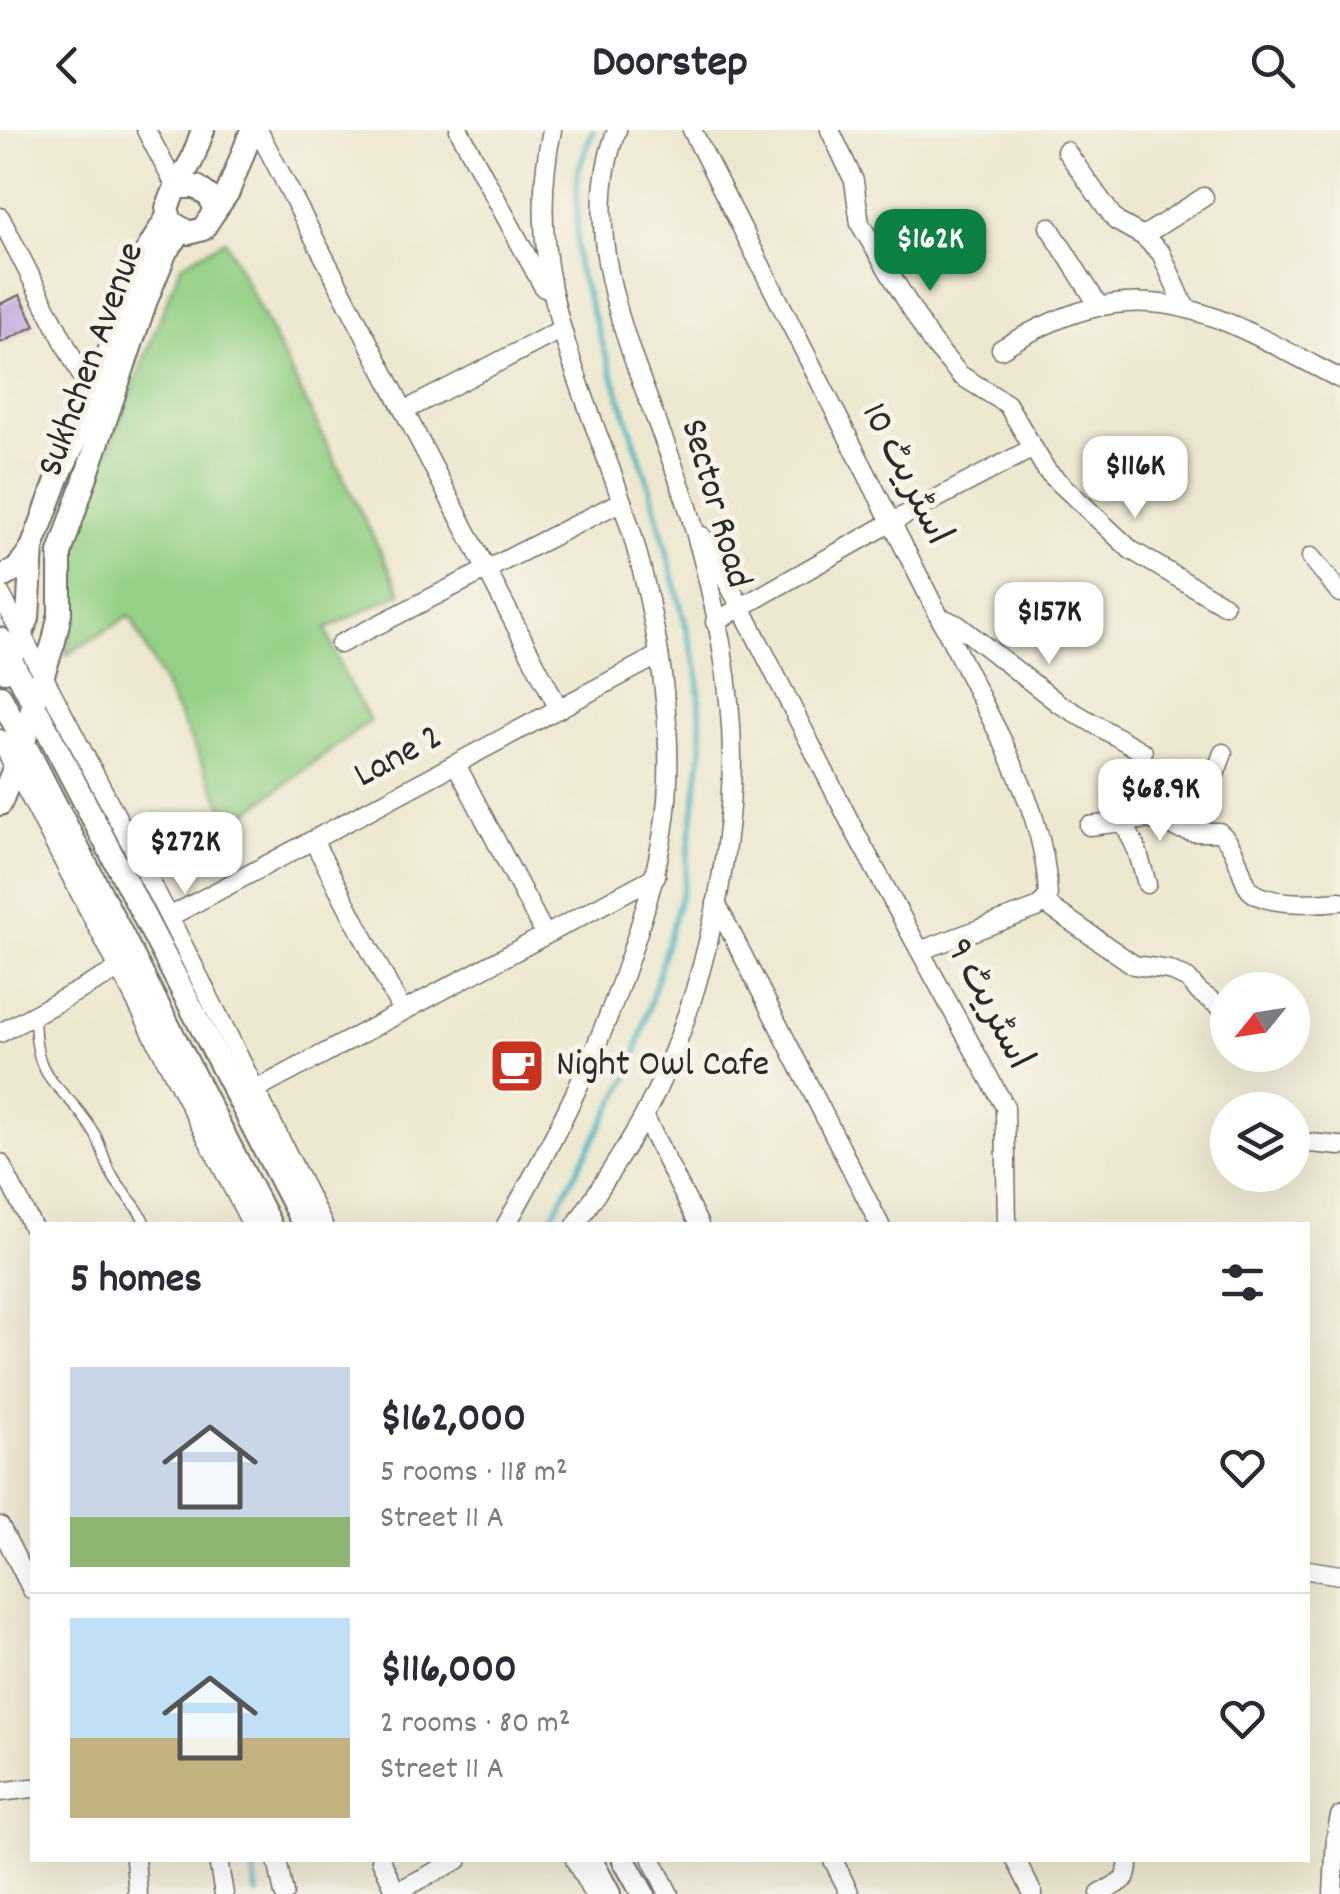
<!DOCTYPE html>
<html lang="en">
<head>
<meta charset="utf-8">
<style>
  :root { --surface:#fff; --page:#f2f2f3; --text:#2b2b33; --muted:#7c7c81; --line:#e1e1e2; --accent:#0b8043 }
  body { margin:0; font-family:Dekko,"Playpen Sans Arabic",sans-serif; background:var(--page); color:var(--text); height:100vh; display:flex; flex-direction:column; font-size:38px; white-space:nowrap }
  * { box-sizing:border-box; margin:0 }
  p { font-size:32px; color:var(--muted) }
  .icon { flex:none; width:55px; height:55px; fill:none; stroke:currentColor; stroke-width:2; stroke-linecap:round; stroke-linejoin:round }
  .map { position:relative; flex:1; overflow:hidden }
  .details { position:absolute; left:30px; top:1092px; width:1280px; height:640px; display:flex; flex-direction:column; background:var(--surface); border-radius:0px; box-shadow:0 10px 40px #0002 }
  .details>* { flex:none }
  .needle { width:65px; rotate:240deg }
  .buttons { position:absolute; left:1210px; top:842px; display:grid; gap:20px }
  .buttons a { display:grid; place-items:center; width:100px; height:100px; border-radius:50%; background:var(--surface); box-shadow:0 10px 40px #0002; font-size:50px }
  .price { position:absolute; translate:-50% -85px; padding:0 22px; border-radius:20px; background:#fff; color:#222; font-size:32px; line-height:65px; filter:drop-shadow(0 2px 5px #0008) }
  .price::after { content:''; position:absolute; left:50%; top:60px; width:30px; height:22px; margin-left:-15px; background:inherit; clip-path:polygon(0 0,100% 0,50% 100%) }
  .price.current { background:var(--accent); color:#fff }
  ul { padding:0; list-style:none }
  li { display:flex; align-items:center; gap:30px; height:250px; padding:0 40px }
  li+li { border-top:2px solid var(--line) }
  li span { display:grid; place-items:center; flex:none; width:280px; height:200px; border-radius:0px; color:#555 }
  li>.icon { margin-inline-start:auto }
  span .icon { width:120px; height:120px; fill:#fffc; stroke-width:1 }
  li b { font-size:42px }
  h2 { display:flex; justify-content:space-between; align-items:center; height:120px; padding:0 40px; font-size:42px }
  header { display:flex; justify-content:space-between; align-items:center; height:130px; padding:0 40px; background:var(--surface); font-size:45px; font-weight:700 }
  .map>svg:first-child { display:block }
</style>
</head>
<body>
<header><svg class="icon" aria-label="back" viewBox="0 0 24 24"><path d="M15 5l-7 7 7 7"/></svg>Doorstep<svg class="icon" aria-label="search" viewBox="0 0 24 24"><circle cx="10" cy="10" r="6"/><path d="M15 15l6 6"/></svg></header>
<div class="map">
<svg width="1340" height="1764" viewBox="0 0 1340 1764">
  <rect width="100%" height="100%" fill="#f7f3e8"/>
  <filter id="ink" filterUnits="userSpaceOnUse"><feTurbulence type="fractalNoise" baseFrequency=".01" numOctaves="2"/><feDisplacementMap in="SourceGraphic" scale="20" xChannelSelector="R" yChannelSelector="G"/><feConvolveMatrix kernelMatrix="1 2 1 2 8 2 1 2 1" color-interpolation-filters="sRGB"/></filter>
  <filter id="wash" filterUnits="userSpaceOnUse"><feTurbulence type="fractalNoise" baseFrequency=".0048" numOctaves="4" result="noise"/><feDisplacementMap in="SourceGraphic" scale="40" xChannelSelector="R" yChannelSelector="G"/><feGaussianBlur stdDeviation="2.25" result="paint"/><feColorMatrix in="noise" values="0 0 0 0 0 0 0 0 0 0 0 0 0 0 0 0 0 1.4 0 .05"/><feComposite in="paint" operator="in"/></filter>
  <g filter="url(#wash)">
    <rect width="100%" height="100%" fill="#eee8d0"/>
    <!-- green -->
    <polygon fill="#95d186" stroke="#607e58" stroke-width="2.5" points="225,110 401,463 326,499 343,543 370,591 232,694 130,486 66,525 74,476 70,418 181,135"/>
    <g fill="none" stroke-linecap="round" stroke-linejoin="round">
      <!-- stream -->
      <g stroke="#44b2bf" stroke-width="5">
        <polyline points="547,1095 630,944 684,754 702,618 698,543 652,364 577,136 577,44 593,0"/>
        <polyline points="252,1730 257,1764"/>
      </g>
    </g>
    <g id="blocks">
      <!-- building -->
      <polygon fill="#bfa3de" points="20,165 35,196 0,213 0,174"/>
    </g>
  </g>
  <g filter="url(#ink)">
    <use href="#blocks" fill-opacity="0" stroke="#6f6d65" stroke-width="2.5"/>
    <g fill="none" stroke-linecap="round" stroke-linejoin="round">
      <!-- service casing -->
      <g stroke="#6f6d65" stroke-width="12">
        <path id="service" d="M35 884C33 959 65 951 96 1006 103 1020 106 1037 115 1050 126 1066 139 1077 146 1095"/>
      </g>
      <!-- minor casing -->
      <g stroke="#6f6d65" stroke-width="21">
        <g id="minor">
          <polyline points="146,0 176,57"/>
          <polyline points="258,0 559,579"/>
          <polyline points="459,0 544,158"/>
          <path d="M692 0 1003 612C1026 663 1047 711 1048 767L1037 778 922 820"/>
          <polyline points="830,0 854,51 860,94 931,211 960,245 1007,274 1047,341 1131,420 1224,475"/>
          <polyline points="1066,21 1116,91 1143,106 1161,123 1185,177"/>
          <polyline points="0,87 94,270"/>
          <polyline points="1049,97 1099,176"/>
          <polyline points="1143,106 1204,67"/>
          <path d="M1001 219C1141 133 1208 180 1340 249"/>
          <polyline points="404,281 560,200"/>
          <polyline points="702,406 741,477 854,700 1005,977 1007,1095"/>
          <polyline points="1311,427 1340,463"/>
          <polyline points="0,463 169,787 323,1095"/>
          <polyline points="940,487 958,495 1058,573 1143,622"/>
          <polyline points="715,492 892,392 1031,319"/>
          <polyline points="340,514 622,371"/>
          <polyline points="0,609 252,1095"/>
          <polyline points="456,634 545,805"/>
          <polyline points="1123,691 1137,720 1147,754"/>
          <path d="M1089 696 1148 689 1191 702H1219C1237 717 1238 738 1248 757 1258 777 1321 773 1340 771"/>
          <polyline points="1178,699 1210,658 1223,623"/>
          <polyline points="313,710 402,881"/>
          <polyline points="1043,772 1134,835 1169,840 1188,849 1199,862 1228,882"/>
          <polyline points="716,773 880,1095"/>
          <polyline points="169,787 659,525"/>
          <polyline points="0,903 119,839"/>
          <polyline points="254,961 656,746"/>
          <polyline points="644,986 699,1095"/>
          <polyline points="1292,1015 1311,1013 1340,1016"/>
          <polyline points="0,1033 32,1096"/>
          <path d="M506 1095C559 1002 605 908 637 805 653 754 667 703 668 650 671 561 649 450 620 366 577 242 522 135 552 0"/>
          <path d="M576 1095C599 1059 624 1023 644 986 698 883 731 745 732 629 732 548 713 461 690 384 655 268 568 122 617 0"/>
          <polyline points="0,1396 32,1460"/>
          <polyline points="1308,1440 1340,1445"/>
          <polyline points="0,1662 32,1658"/>
          <polyline points="135,1730 138,1764"/>
          <polyline points="218,1730 224,1764"/>
          <polyline points="277,1730 284,1764"/>
          <polyline points="381,1730 397,1764"/>
          <polyline points="575,1730 593,1764"/>
          <polyline points="652,1730 669,1764"/>
          <polyline points="833,1730 850,1764"/>
          <polyline points="1016,1730 1033,1764"/>
          <polyline points="392,1764 458,1730"/>
          <polyline points="1100,1764 1125,1749 1130,1730"/>
          <polyline points="1333,1764 1336,1705 1340,1686"/>
        </g>
      </g>
      <!-- tertiary casing -->
      <g stroke="#6f6d65" stroke-width="26">
        <g id="tertiary">
          <polygon points="176,57 197,57 211,68 214,82 203,99 189,103 171,92 167,78"/>
          <polyline points="176,57 192,30 203,0"/>
          <polyline points="214,82 228,62 252,0"/>
          <polyline points="0,448 17,439 32,418"/>
          <polyline points="0,509 304,1095"/>
          <polyline points="5,541 28,488 32,418 59,345 94,270 134,143 168,86"/>
          <polyline points="0,566 270,1095"/>
          <polyline points="0,674 24,613 33,575 54,511 60,483 60,423 145,173 166,121 182,101"/>
          <polyline points="591,1730 609,1764"/>
          <polyline points="624,1730 643,1764"/>
        </g>
      </g>
      <!-- service -->
      <use href="#service" stroke="#fff" stroke-width="9"/>
      <!-- minor -->
      <use href="#minor" stroke="#fff" stroke-width="18"/>
      <!-- tertiary -->
      <use href="#tertiary" stroke="#fff" stroke-width="22"/>
    </g>
  </g>
  <!-- icons -->
  <defs>
    <g id="cafe-square" transform="scale(2.875)"><rect x="-9" y="-9" width="18" height="18" rx="4" fill="#c8321e" stroke="#f7f3e8"/><path d="M-5.5-4.5H6V0H3Q3 3.5 0 3.5H-2.5Q-5.5 3.5-5.5 0ZM3-3.2v2h1.7v-2ZM-6 4.5H4V6H-6Z" fill="#fff"/></g>
  </defs>
  <g fill-rule="evenodd">
    <use href="#cafe-square" x="517" y="936"/>
  </g>
  <g text-anchor="middle" dominant-baseline="central" stroke-width="10" stroke-linejoin="round" paint-order="stroke">
    <!-- street labels -->
    <g font-size="38" fill="#2b2b2b" stroke="#f7f3e8">
      <text transform="translate(93 230) rotate(-70)">Sukhchen Avenue</text>
      <text transform="translate(904 345) rotate(63)">اسٹریٹ 10</text>
      <text transform="translate(714 374) rotate(74)">Sector Road</text>
      <text transform="translate(399 628) rotate(-28)">Lane 2</text>
      <text transform="translate(987 875) rotate(62)">اسٹریٹ 9</text>
    </g>
    <!-- poi labels -->
    <g font-size="38" fill="#2b2b2b" stroke="#f7f3e8" text-anchor="start">
      <text x="556" y="936">Night Owl Cafe</text>
    </g>
  </g>
</svg>
<div class="buttons">
<a><svg class="needle" viewBox="-14 -14 28 28"><path d="M0-13l5 13h-10z" fill="#e53935"/><path d="M0 13l5-13h-10z" fill="#7c7c81"/></svg></a>
<a><svg class="icon" aria-label="layers" viewBox="0 0 24 24"><path d="M12 4l9 5-9 5-9-5zM3 14l9 5 9-5"/></svg></a>
</div>
<b class="price current" style="left:930px;top:164px">$162K</b>
<b class="price" style="left:1135px;top:391px">$116K</b>
<b class="price" style="left:1049px;top:537px">$157K</b>
<b class="price" style="left:1160px;top:714px">$68.9K</b>
<b class="price" style="left:185px;top:767px">$272K</b>
<section class="details">
<h2>5 homes<svg class="icon" aria-label="filters" viewBox="0 0 24 24"><path d="M4 7h16M4 17h16"/><circle cx="9" cy="7" r="2"/><circle cx="15" cy="17" r="2"/></svg></h2>
<ul>
<li><span style="background:linear-gradient(#c9d6e8 75%,#8fb573 0)"><svg class="icon" aria-label="home" viewBox="0 0 24 24"><path d="M3 11l9-7 9 7M6 9v11h12V9"/></svg></span><div><b>$162,000</b><p>5 rooms · 118 m²</p><p>Street 11 A</p></div><svg class="icon" aria-label="heart" viewBox="0 0 24 24"><path d="M12 20l-8-8c-3-5 5-10 8-4 3-6 11-1 8 4z"/></svg></li>
<li><span style="background:linear-gradient(#bfe0f5 60%,#c2b280 0)"><svg class="icon" aria-label="home" viewBox="0 0 24 24"><path d="M3 11l9-7 9 7M6 9v11h12V9"/></svg></span><div><b>$116,000</b><p>2 rooms · 80 m²</p><p>Street 11 A</p></div><svg class="icon" aria-label="heart" viewBox="0 0 24 24"><path d="M12 20l-8-8c-3-5 5-10 8-4 3-6 11-1 8 4z"/></svg></li>
</ul>
</section>
</div>
</body>
</html>
